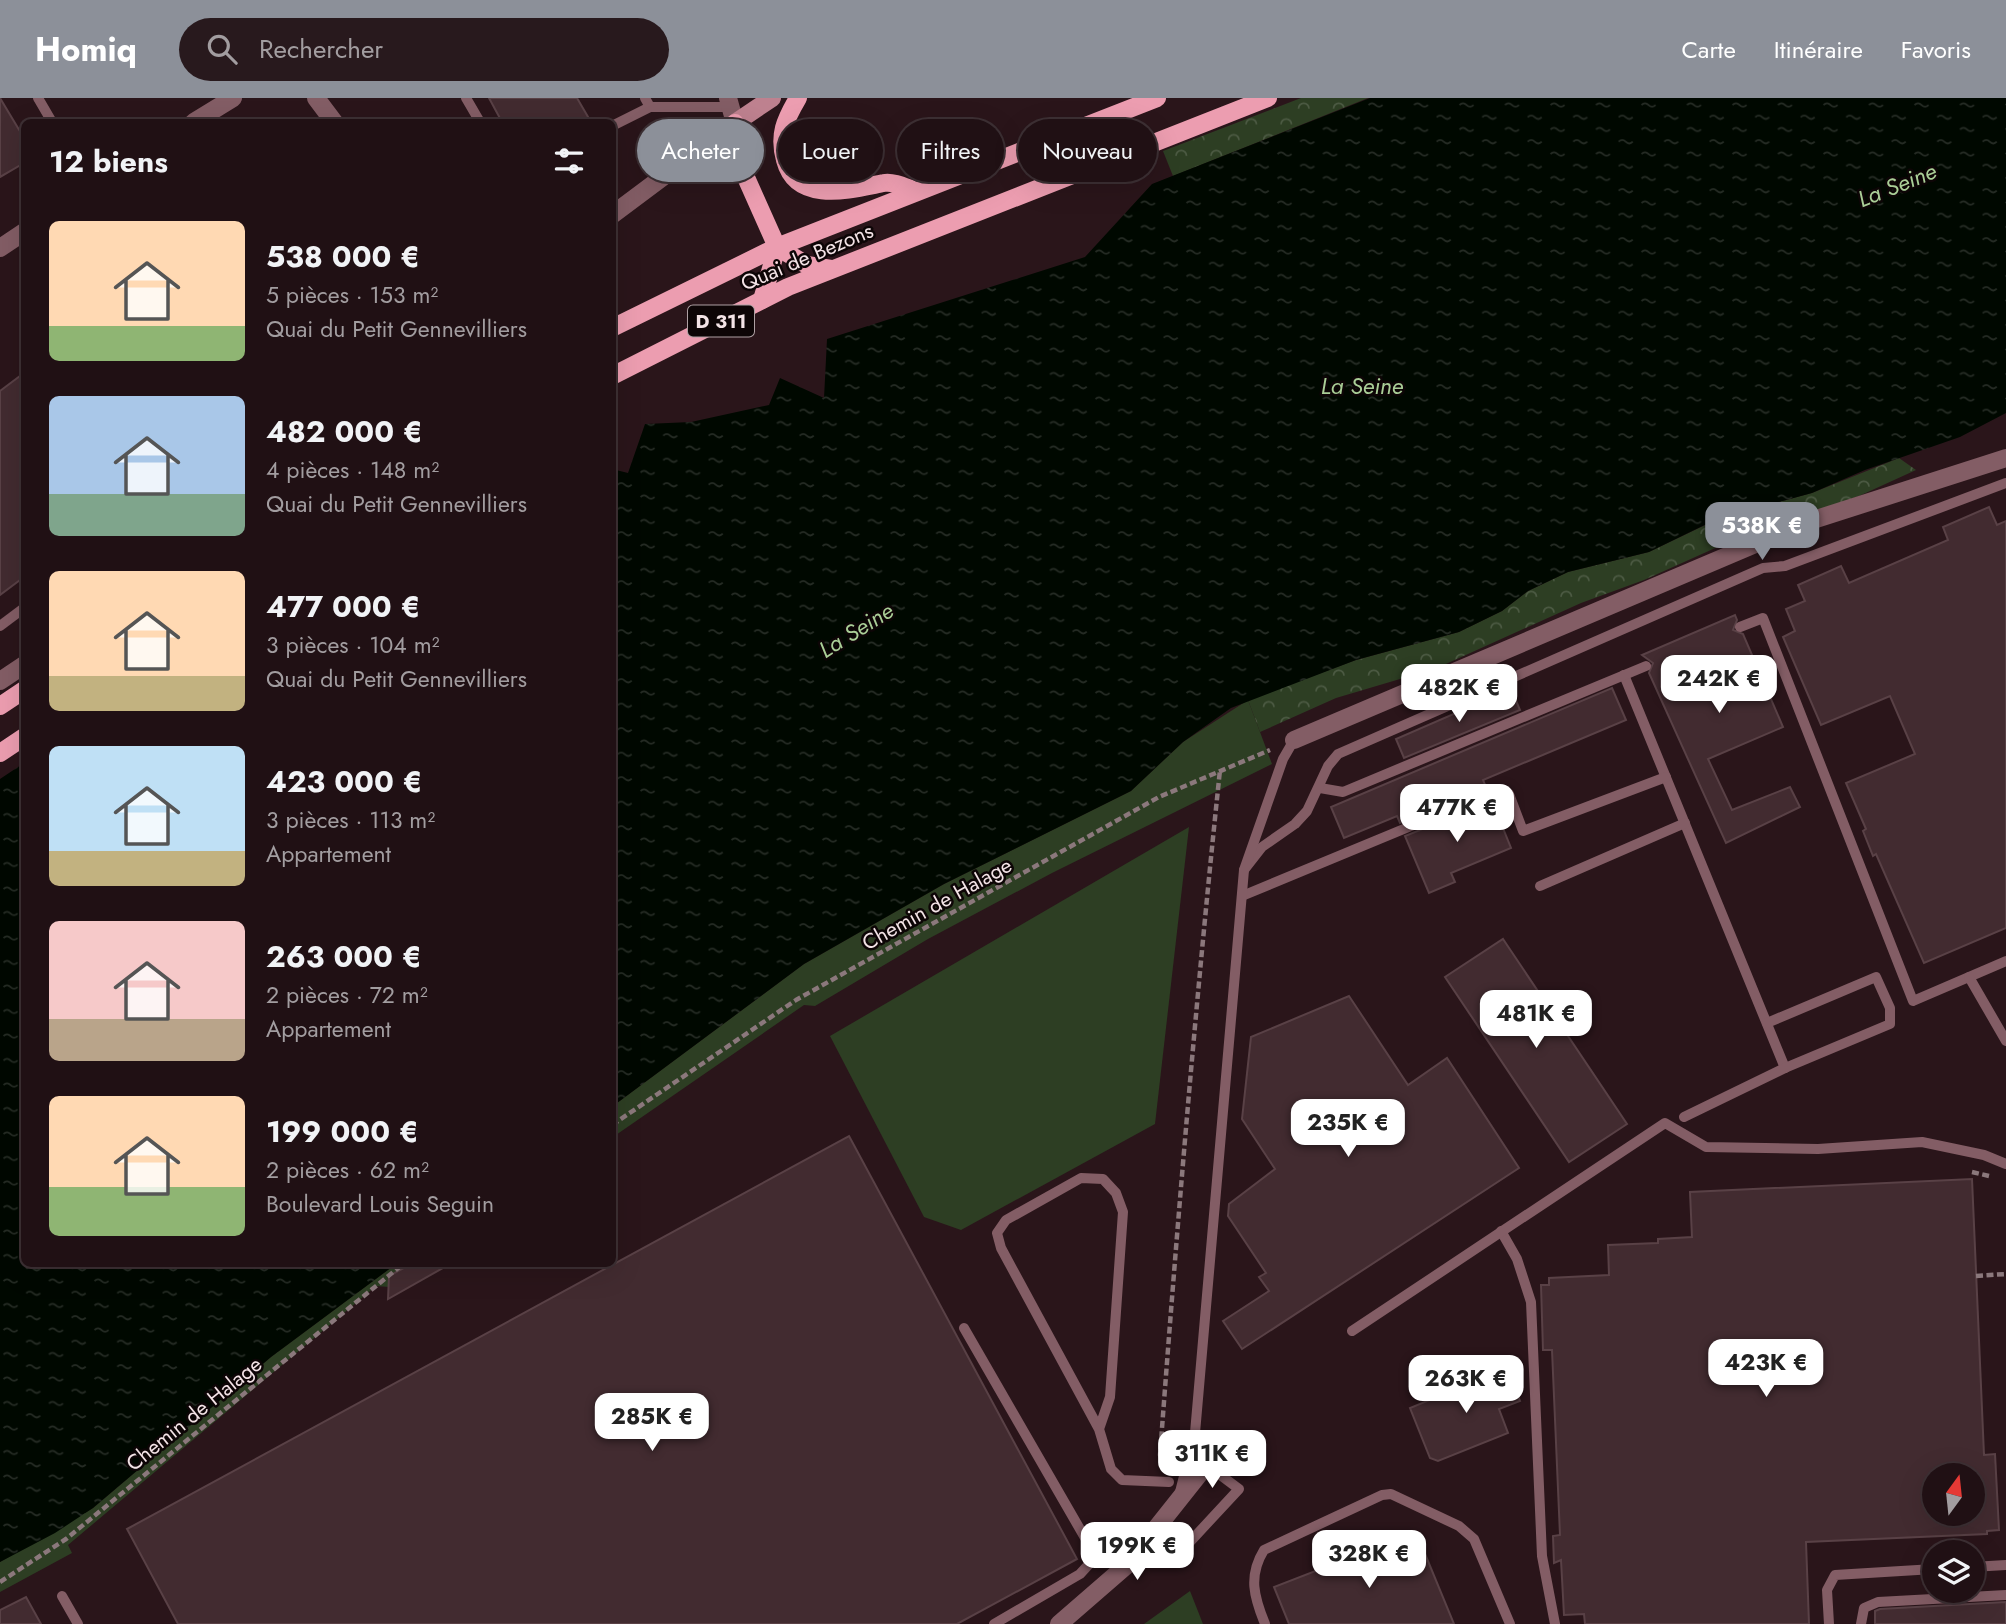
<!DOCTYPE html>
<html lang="fr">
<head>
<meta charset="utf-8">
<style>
  :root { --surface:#201014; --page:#28191d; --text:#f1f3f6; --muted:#a29da0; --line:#3d3034; --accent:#8c9099 }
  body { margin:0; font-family:Jost,sans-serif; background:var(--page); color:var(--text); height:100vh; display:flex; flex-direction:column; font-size:26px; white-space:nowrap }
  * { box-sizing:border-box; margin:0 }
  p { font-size:23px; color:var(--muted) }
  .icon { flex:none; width:38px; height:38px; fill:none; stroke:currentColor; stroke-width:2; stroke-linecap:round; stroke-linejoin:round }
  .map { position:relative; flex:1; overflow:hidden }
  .drawer { position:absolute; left:21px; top:21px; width:595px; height:1148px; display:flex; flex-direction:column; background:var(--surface); border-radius:10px; box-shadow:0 7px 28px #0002,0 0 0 2px var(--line) }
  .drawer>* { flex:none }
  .top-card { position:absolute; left:637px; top:21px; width:665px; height:63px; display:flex; gap:14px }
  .needle { width:46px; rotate:15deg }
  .tools { position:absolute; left:1922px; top:1365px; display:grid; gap:14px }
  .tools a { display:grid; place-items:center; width:63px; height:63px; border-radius:50%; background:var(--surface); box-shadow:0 7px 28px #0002,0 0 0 2px var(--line); font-size:35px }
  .price { position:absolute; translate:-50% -60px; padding:0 16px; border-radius:14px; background:#fff; color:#222; font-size:23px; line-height:46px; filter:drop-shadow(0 2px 4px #0008) }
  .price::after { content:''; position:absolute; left:50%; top:42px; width:21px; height:16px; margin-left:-10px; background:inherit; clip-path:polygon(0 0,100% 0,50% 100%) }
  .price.current { background:var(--accent); color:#fff }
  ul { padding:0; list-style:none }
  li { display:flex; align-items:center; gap:21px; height:175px; padding:0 28px }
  li span { display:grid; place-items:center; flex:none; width:196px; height:140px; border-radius:10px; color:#555 }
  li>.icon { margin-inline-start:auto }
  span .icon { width:84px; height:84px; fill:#fffc; stroke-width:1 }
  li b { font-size:30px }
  h2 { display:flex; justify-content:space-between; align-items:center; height:84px; padding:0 28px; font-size:30px }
  .tag { padding:0 24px; border-radius:32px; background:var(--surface); box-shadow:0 7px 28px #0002,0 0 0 2px var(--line); font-size:24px; line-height:63px }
  .tag.current { background:var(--accent); color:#fff }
  header { display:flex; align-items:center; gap:42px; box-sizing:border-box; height:98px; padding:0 35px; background:var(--accent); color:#fff }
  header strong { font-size:33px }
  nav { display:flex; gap:38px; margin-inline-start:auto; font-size:24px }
  .search { width:490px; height:63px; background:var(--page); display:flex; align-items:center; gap:18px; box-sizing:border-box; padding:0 24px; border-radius:38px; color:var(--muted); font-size:26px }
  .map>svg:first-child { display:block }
</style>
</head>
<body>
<header>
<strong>Homiq</strong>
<div class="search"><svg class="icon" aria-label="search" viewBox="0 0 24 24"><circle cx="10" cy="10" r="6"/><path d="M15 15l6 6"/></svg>Rechercher</div>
<nav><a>Carte</a><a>Itinéraire</a><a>Favoris</a></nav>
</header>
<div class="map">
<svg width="2006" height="1526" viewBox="0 0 2006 1526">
  <defs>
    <pattern id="forest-crowns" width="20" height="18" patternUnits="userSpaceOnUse" patternTransform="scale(1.75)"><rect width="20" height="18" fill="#2d3e23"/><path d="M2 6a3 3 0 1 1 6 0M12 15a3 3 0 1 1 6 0" fill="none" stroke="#4c5a43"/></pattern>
    <pattern id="water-ripples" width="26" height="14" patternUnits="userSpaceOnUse" patternTransform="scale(1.75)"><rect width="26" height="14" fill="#000800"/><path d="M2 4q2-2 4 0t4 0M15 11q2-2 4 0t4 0" fill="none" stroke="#262c25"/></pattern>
  </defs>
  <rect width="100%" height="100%" fill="#2a151a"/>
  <!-- forest -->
  <g fill="url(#forest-crowns)">
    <polygon points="1301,0 1368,0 1173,78 1163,53"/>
    <polygon points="1899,360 1916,372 1859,398 1722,447 1644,482 1581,505 1437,570 1336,600 1260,634 1248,602 1356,562 1459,534 1502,513 1528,493 1568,474 1649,454 1720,420 1812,395"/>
  </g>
  <!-- green -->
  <g fill="#2d3e23">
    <polygon points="1248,602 1272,666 1052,775 928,841 815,908 804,907 613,1039 613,1008 804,866 944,786 1131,693 1183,644"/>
    <polygon points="1189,729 1155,1026 961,1132 924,1119 830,938"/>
    <polygon points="396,1166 411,1166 389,1178 389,1189 376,1188 68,1447 72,1455 0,1494 0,1464 93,1410 271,1259"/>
    <polygon points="1190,1493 1203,1526 1144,1526"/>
  </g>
  <!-- water -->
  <g fill="url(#water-ripples)">
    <polygon points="1370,0 2006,0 2006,315 1960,339 1865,372 1812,395 1719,420 1649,454 1568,474 1528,493 1502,513 1459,534 1356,562 1231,610 1183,644 1131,693 944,786 804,866 613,1008 612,371 628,375 645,326 691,324 769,307 780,280 824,300 827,241 1085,159 1152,86"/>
    <polygon points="24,665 24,1166 396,1166 271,1259 93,1410 55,1435 0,1464 0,681"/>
  </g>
  <!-- building -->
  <g fill="#422b30" stroke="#594146" stroke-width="2" fill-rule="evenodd">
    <polygon points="0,0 24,40 24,65 0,79"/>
    <polygon points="489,0 577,0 591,24 502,24"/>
    <polygon points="24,275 24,479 0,497 0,293"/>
    <polygon points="1989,409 1997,427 2006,423 2006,830 1924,865 1876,756 1873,758 1863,733 1866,731 1846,685 1915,656 1890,598 1821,627 1783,539 1795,533 1786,511 1805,503 1798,487 1841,468 1849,485 1948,442 1943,429"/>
    <polygon points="1735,517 1737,522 1733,532 1743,536 1783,629 1708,661 1732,712 1790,689 1800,709 1726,745 1649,575 1653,565 1642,557"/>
    <polygon points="1612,590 1626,622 1483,682 1486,689 1400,725 1397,718 1344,740 1331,709"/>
    <polygon points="1511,591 1520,612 1404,660 1396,641"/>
    <polygon points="1492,703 1511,750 1451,775 1455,784 1429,795 1405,738"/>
    <polygon points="1503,841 1627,1026 1569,1064 1445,879"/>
    <polygon points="1349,898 1408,987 1447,960 1519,1070 1242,1251 1223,1223 1269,1193 1259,1179 1266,1175 1228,1118 1229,1106 1275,1071 1242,1021 1251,939"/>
    <polygon points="849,1038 1077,1461 957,1526 178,1526 127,1431"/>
    <path d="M1972 1081 1984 1357 1995 1356 1999 1432 1987 1433V1436L1806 1444 1809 1526H1585L1584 1516 1564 1517 1561 1462 1554 1465 1553 1438 1560 1437 1552 1252H1543L1541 1187H1549V1180L1609 1177 1608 1147 1658 1145V1141L1692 1139 1690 1094ZM1934 1377H1972V1416H1934Z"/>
    <polygon points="411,1166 450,1166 388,1201 389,1178"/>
    <polygon points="1504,1264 1520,1303 1499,1311 1508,1335 1438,1363 1430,1360 1410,1310 1488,1278 1485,1272"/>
    <polygon points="1416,1434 1454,1526 1289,1526 1274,1489"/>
    <polygon points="26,1499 41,1526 0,1526 0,1512"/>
    <polygon points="2006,1504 2006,1526 1875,1526 1875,1513 1880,1511"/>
  </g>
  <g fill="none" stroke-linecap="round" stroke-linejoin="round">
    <!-- path -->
    <g stroke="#8b787c" stroke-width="4.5" stroke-dasharray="7 3.5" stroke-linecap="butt">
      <polyline points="612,1027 796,902 1159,699 1270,652"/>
      <polyline points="1972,1074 1989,1078"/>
      <polyline points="1976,1178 2006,1176"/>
      <path d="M1165 1371 1160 1357C1177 1128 1196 900 1220 672"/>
      <polyline points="0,1484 66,1441 403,1166"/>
    </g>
    <!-- lane -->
    <g stroke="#835d65" stroke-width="10">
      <polyline points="38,0 52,24"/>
      <polyline points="466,0 480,24"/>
      <polyline points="645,0 650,9"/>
      <polyline points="612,28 650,9 732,9"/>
      <polyline points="0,528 24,510"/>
      <polyline points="1740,529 1763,520 1913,903 2006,863"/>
      <polyline points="1624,577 1785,970"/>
      <polyline points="1320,690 1343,694 1646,568"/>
      <polyline points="1244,772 1262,749 1295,726 1307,713 1328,668 1338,656 1763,470 1785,468 2006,385"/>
      <polyline points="1540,788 1685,725"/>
      <polyline points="1242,798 1498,692 1509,696 1523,733 1666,679"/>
      <polyline points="1969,879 2006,943"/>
      <polyline points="1684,1019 1785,970 1890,926 1890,910 1876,879 1767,925"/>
      <polyline points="1501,1133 1517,1161 1531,1204 1542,1458 1555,1526"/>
      <polyline points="964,1230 1092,1452 1091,1464 1080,1476 994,1526"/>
      <polyline points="1352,1233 1665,1025 1706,1049 1818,1051 1922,1044 1984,1057 2006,1066"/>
      <polyline points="1099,1331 1110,1299 1123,1114 1116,1095 1103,1081 1081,1080 1006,1122 997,1135 1001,1150 1099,1331 1111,1371 1122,1382 1169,1384"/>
      <polyline points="1180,1394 1195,1335 1244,772 1283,661 1294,642"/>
      <polyline points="1187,1447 1239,1391 1207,1367"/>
      <polyline points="1972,1469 2006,1467"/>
      <polyline points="62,1498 78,1526"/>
      <path d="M1265 1526C1254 1499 1248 1478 1264 1452L1382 1397 1391 1396 1459 1428 1474 1441 1510 1526"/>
      <polyline points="1829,1526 1827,1492 1835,1477 1934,1471"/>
      <polyline points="1861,1526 1864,1510 1878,1504 2006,1497"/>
    </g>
    <!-- street -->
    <g stroke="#835d65" stroke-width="18">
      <polyline points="316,0 334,24"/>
      <polyline points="194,24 233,0"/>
      <polyline points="612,117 735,25 728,0"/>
      <polyline points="0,150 24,134"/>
      <polyline points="0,583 24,567"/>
      <polyline points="1294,642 1807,424 2006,360"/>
      <polyline points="1059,1526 1127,1467 1216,1355"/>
    </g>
    <!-- secondary -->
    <polyline stroke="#be818f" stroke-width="18" points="735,25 772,0"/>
    <!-- primary -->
    <g stroke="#ec9db0" stroke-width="18">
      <path d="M798 0C785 22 778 37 785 62 797 107 852 91 884 85 893 83 907 90 916 93"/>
      <polyline points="735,25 736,57 777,149 807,167 831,171"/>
      <polyline points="762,202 777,149"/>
      <polyline points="612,230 777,149 1157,0"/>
      <polyline points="612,278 788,189 1268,0"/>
      <polyline points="0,608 24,592"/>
      <polyline points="0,655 24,639"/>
    </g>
  </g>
  <g text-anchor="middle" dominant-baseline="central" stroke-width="5" stroke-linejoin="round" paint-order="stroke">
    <!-- shield labels -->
    <rect fill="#0d0506" stroke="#aea0a3" stroke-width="2" x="688" y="207.5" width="66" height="31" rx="5"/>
    <g font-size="19" font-weight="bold" fill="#f3e3e6">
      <text x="721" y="223">D 311</text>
    </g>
    <!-- street labels -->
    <g font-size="21" fill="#f3e3e6" stroke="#0d0506">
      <text transform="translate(807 159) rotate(-23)">Quai de Bezons</text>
      <text transform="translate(937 806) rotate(-29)">Chemin de Halage</text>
      <text transform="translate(194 1316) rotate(-39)">Chemin de Halage</text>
    </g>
    <!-- water labels -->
    <g font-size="23" font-style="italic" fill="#aace97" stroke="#0d0506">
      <text transform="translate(1897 87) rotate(-22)">La Seine</text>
      <text x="1362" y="288">La Seine</text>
      <text transform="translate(856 532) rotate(-32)">La Seine</text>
    </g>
  </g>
</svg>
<div class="tools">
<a><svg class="needle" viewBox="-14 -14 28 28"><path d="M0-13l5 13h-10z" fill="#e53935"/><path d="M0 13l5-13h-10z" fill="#a29da0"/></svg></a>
<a><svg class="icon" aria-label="layers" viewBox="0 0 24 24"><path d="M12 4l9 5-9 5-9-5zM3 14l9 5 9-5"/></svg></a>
</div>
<b class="price current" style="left:1762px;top:464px">538K €</b>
<b class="price" style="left:1719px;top:617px">242K €</b>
<b class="price" style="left:1459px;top:626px">482K €</b>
<b class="price" style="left:1457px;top:746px">477K €</b>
<b class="price" style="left:1536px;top:952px">481K €</b>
<b class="price" style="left:1348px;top:1061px">235K €</b>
<b class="price" style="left:1766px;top:1301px">423K €</b>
<b class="price" style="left:1466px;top:1317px">263K €</b>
<b class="price" style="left:652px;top:1355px">285K €</b>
<b class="price" style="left:1212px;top:1392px">311K €</b>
<b class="price" style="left:1137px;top:1484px">199K €</b>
<b class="price" style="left:1369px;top:1492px">328K €</b>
<div class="top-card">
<a class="tag current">Acheter</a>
<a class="tag">Louer</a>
<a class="tag">Filtres</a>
<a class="tag">Nouveau</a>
</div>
<section class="drawer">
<h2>12 biens<svg class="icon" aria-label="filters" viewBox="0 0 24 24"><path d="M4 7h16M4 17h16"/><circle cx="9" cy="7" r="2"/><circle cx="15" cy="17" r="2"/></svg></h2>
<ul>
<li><span style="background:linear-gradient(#ffd9b3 75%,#8fb573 0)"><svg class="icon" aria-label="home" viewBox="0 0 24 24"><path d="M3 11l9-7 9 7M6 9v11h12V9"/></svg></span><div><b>538 000 €</b><p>5 pièces · 153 m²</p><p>Quai du Petit Gennevilliers</p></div></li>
<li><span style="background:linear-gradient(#a9c7e8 70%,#7fa58c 0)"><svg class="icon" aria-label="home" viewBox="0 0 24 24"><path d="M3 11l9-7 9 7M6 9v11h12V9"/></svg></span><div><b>482 000 €</b><p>4 pièces · 148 m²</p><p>Quai du Petit Gennevilliers</p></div></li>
<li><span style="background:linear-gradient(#ffd9b3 75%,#c2b280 0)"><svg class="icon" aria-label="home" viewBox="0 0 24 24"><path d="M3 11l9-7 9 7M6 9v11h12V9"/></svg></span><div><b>477 000 €</b><p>3 pièces · 104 m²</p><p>Quai du Petit Gennevilliers</p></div></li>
<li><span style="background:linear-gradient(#bfe0f5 75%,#c2b280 0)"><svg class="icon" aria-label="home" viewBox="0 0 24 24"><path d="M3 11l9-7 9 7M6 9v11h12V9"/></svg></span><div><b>423 000 €</b><p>3 pièces · 113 m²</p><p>Appartement</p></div></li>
<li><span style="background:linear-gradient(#f6c9c9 70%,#b9a48a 0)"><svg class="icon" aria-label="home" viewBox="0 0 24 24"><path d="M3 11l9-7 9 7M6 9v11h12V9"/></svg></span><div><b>263 000 €</b><p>2 pièces · 72 m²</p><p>Appartement</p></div></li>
<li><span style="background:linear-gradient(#ffd9b3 65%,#8fb573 0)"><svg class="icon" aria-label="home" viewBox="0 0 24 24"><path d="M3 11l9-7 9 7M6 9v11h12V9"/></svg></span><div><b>199 000 €</b><p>2 pièces · 62 m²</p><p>Boulevard Louis Seguin</p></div></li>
</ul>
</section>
</div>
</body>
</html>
